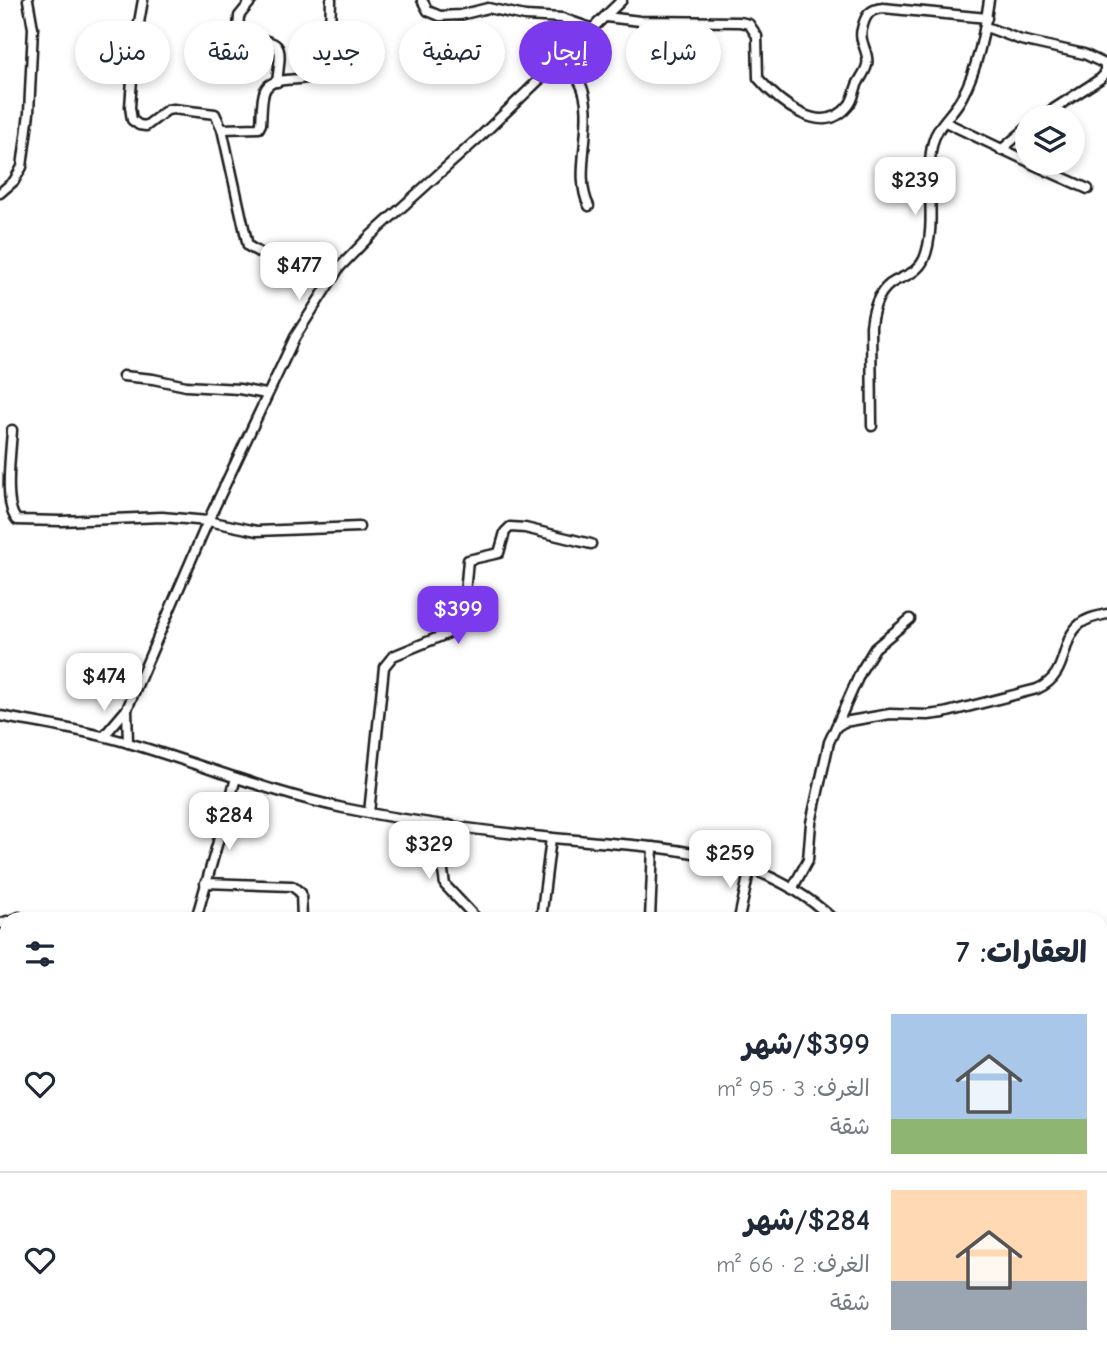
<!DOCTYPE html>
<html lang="ar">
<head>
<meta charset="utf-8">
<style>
  :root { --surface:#fff; --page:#f6f6f7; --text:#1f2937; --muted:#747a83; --line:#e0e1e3; --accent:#7c3aed }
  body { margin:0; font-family:"Comic Neue","Playpen Sans Arabic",sans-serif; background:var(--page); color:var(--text); direction:rtl; height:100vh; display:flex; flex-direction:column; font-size:26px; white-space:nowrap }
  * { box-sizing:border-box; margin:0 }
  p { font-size:23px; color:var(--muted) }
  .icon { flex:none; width:38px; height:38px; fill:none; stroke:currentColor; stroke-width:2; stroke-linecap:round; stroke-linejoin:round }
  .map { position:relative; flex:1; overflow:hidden; direction:ltr }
  .details { position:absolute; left:0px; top:912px; width:1108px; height:450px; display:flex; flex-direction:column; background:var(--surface); border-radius:21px 21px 0 0; box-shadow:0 4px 10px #0003; direction:rtl }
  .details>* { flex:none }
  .guide { position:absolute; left:21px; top:21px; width:700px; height:63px; direction:rtl; display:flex; gap:14px }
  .controls { position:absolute; left:1015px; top:105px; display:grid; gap:14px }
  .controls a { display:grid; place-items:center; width:70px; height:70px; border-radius:50%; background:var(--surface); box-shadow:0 4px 10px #0003; font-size:35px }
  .price { position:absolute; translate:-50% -60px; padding:0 16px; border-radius:14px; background:#fff; color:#222; font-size:23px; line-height:46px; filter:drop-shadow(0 2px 4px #0008) }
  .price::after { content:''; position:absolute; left:50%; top:42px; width:21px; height:16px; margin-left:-10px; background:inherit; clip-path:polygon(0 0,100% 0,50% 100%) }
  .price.active { background:var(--accent); color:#fff }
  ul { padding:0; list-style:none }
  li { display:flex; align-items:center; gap:21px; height:175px; padding:0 21px }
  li+li { border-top:2px solid var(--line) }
  li span { display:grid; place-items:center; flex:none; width:196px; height:140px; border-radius:0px; color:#555 }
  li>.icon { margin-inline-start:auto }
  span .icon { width:84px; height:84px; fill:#fffc; stroke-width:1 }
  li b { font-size:30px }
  h2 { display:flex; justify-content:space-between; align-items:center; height:84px; padding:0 21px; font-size:30px }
  .tag { padding:0 24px; border-radius:32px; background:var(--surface); box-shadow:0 4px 10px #0003; font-size:24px; line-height:63px }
  .tag.active { background:var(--accent); color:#fff }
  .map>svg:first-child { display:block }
</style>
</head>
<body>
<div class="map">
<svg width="1107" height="1360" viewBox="0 0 1107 1360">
  <rect width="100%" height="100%" fill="#fff"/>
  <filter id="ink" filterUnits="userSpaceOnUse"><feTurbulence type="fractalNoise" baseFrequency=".0143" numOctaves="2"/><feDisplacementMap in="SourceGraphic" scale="14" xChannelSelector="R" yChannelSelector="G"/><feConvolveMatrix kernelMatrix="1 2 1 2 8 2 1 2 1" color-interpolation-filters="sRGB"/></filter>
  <g filter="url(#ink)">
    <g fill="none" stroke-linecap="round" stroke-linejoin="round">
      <!-- minor casing -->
      <g stroke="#1c1c1c" stroke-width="13">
        <g id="minor">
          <polyline points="143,0 132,62 133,66 130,107 132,120 139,125 146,126 167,110 173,109 215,114 222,129 248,246 262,254 310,259 339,268"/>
          <path d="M252 0 239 16 238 30 244 37C284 43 282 42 277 82"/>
          <polyline points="422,0 428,11 440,16 460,15 488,8 525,16 562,18 593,29"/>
          <path d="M606 17 640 21 740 22 749 24 757 36 758 78C778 101 822 140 849 105 854 99 854 92 857 85 860 78 865 73 867 65 870 52 858 42 862 29 865 16 869 9 883 8L987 18"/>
          <polyline points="986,27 1021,40 1084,54 1105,64 1105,74 1100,79 1041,117"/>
          <path d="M561 61C567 67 575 73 579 81 599 115 571 172 589 206"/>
          <polyline points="945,122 1027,161"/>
          <path d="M222 129 259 128 261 124C262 114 261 99 265 90 275 70 315 91 329 62L331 0"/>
          <polyline points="1001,150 1027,128"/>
          <polyline points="1030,163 1088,189"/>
          <polyline points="0,193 14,181 22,167 29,113 33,28 28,0"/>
          <polyline points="123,376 153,379 186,386 239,389 266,394"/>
          <path d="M872 426 871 326C873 309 879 289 895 281 907 275 918 272 924 259 938 226 924 175 933 142 937 125 954 113 962 97 978 68 984 33 989 0"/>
          <path d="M12 430C11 451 3 506 17 520L61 521 162 517 208 521 257 531 359 527"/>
          <polyline points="127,709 128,743"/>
          <path d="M0 716C42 724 84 730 125 742 198 763 268 792 343 808 412 822 483 831 553 838 655 848 752 845 833 919"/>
          <polyline points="836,727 861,671 875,648 910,619"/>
          <polyline points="104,736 127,709 208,521 295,337 339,268 369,237 483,134 622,0"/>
          <polyline points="369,813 384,667 393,656 456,630 463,616 468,560 499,553 505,532 510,527 525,528 591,544"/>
          <polyline points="449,825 443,871 445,885 477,919"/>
          <polyline points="205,883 292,886 301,893 302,919"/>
          <path d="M792 889 808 860 811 823 829 742 836 727 844 722 890 714 928 715 944 713 1037 689C1070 675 1059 641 1080 624 1087 618 1098 616 1107 614"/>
          <polyline points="15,919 19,917"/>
          <polyline points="196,919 236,778"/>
          <polyline points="541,919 551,838"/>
          <polyline points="650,919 653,847"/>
          <polyline points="739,919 750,867"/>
          <polyline points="0,924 7,921"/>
          <polyline points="0,1136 7,1134"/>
          <polyline points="1101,1138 1107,1138"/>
          <polyline points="0,1207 7,1209"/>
          <polyline points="0,1317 7,1317"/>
          <polyline points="365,1354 368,1360"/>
          <polyline points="774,1354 774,1360"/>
        </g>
      </g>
      <!-- minor -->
      <use href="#minor" stroke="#fff" stroke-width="8"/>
    </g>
  </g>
</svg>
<div class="controls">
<a><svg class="icon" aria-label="layers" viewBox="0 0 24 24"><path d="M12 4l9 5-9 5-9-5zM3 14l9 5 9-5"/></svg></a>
</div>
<b class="price" style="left:915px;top:217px">$239</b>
<b class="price" style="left:299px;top:302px">$477</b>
<b class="price active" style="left:458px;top:646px">$399</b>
<b class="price" style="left:104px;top:713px">$474</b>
<b class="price" style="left:229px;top:852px">$284</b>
<b class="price" style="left:429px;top:881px">$329</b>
<b class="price" style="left:730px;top:890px">$259</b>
<div class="guide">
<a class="tag">شراء</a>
<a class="tag active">إيجار</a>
<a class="tag">تصفية</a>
<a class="tag">جديد</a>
<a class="tag">شقة</a>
<a class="tag">منزل</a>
</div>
<section class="details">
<h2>العقارات: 7<svg class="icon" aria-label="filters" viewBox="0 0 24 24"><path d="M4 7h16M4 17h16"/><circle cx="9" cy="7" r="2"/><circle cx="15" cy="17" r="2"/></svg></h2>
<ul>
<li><span style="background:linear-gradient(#a9c7e8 75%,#8fb573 0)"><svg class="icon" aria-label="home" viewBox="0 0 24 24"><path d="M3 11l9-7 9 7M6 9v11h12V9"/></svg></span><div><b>$399/شهر</b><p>الغرف: 3 · 95 m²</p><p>شقة</p></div><svg class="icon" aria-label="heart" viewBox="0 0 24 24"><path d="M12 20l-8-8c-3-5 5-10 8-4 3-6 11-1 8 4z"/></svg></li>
<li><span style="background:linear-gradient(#ffd9b3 65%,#9aa5b1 0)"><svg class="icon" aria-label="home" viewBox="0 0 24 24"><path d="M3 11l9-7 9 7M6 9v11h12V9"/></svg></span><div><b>$284/شهر</b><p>الغرف: 2 · 66 m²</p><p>شقة</p></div><svg class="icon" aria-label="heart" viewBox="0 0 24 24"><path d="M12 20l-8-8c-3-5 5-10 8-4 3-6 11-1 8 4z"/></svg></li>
</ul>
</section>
</div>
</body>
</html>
